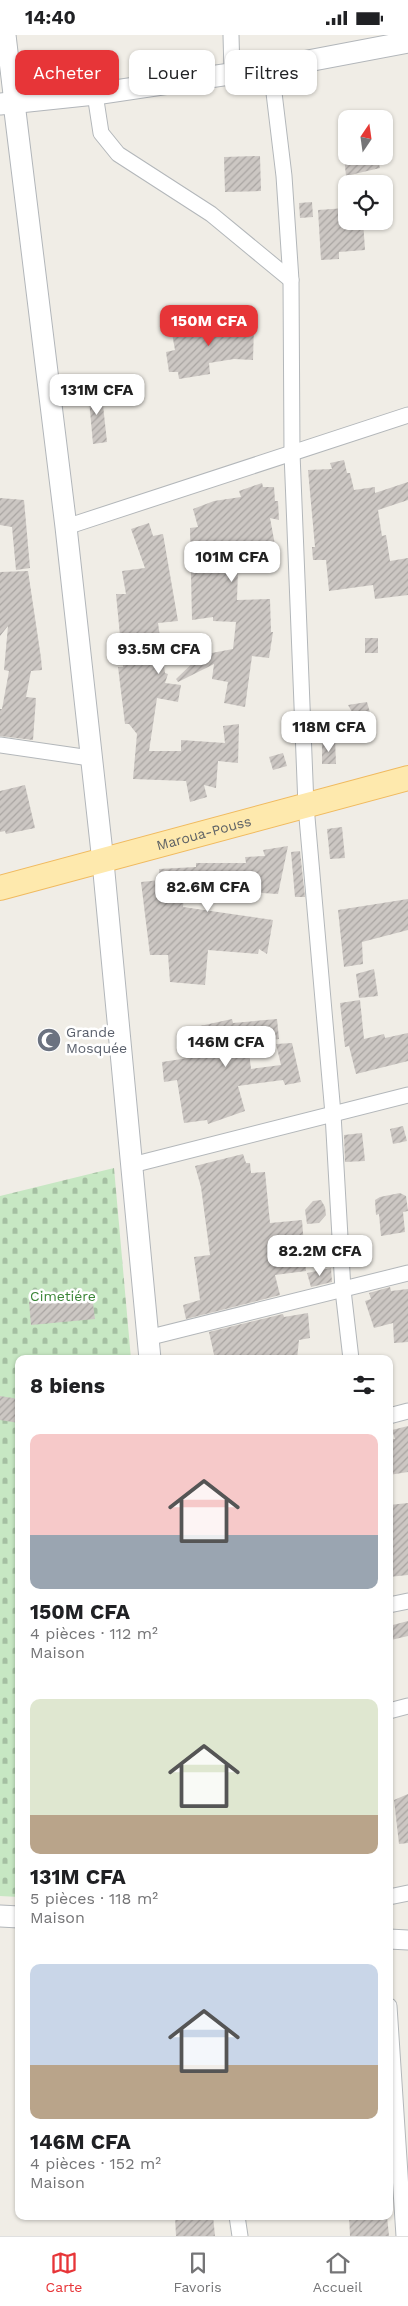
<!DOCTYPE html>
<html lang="fr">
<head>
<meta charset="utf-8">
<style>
  :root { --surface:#fff; --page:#f6f6f6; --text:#202124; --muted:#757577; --line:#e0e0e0; --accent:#e73538 }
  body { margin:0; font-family:"Work Sans",sans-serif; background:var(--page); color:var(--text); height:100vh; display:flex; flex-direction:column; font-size:19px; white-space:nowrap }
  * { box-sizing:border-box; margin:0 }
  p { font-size:16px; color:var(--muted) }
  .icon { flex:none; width:28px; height:28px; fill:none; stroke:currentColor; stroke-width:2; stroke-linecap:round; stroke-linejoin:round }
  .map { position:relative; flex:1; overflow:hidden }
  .sheet { position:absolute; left:15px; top:1320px; width:378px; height:865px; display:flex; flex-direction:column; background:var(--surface); border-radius:10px; box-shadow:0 1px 4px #0004 }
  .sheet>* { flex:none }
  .hud { position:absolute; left:15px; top:15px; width:379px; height:45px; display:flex; gap:10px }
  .needle { width:32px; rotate:13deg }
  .buttons { position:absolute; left:338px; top:75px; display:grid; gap:10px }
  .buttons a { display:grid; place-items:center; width:55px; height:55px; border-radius:10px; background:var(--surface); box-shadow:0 1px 4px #0004; font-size:25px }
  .price { position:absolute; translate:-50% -42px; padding:0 11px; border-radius:10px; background:#fff; color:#222; font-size:16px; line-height:32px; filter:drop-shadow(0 1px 2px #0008) }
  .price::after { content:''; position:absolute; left:50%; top:30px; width:15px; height:11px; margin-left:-8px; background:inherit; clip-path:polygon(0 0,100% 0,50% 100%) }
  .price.current { background:var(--accent); color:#fff }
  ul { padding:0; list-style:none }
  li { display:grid; align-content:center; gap:10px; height:265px; padding:0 15px }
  li span { display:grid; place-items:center; height:155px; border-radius:10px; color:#555 }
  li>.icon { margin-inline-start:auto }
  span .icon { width:90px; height:90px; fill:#fffc; stroke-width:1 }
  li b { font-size:21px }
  h2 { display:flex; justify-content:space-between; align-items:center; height:60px; padding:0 15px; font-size:21px }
  .tag { padding:0 18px; border-radius:10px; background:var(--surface); box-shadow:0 1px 4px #0004; font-size:18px; line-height:45px }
  .tag.current { background:var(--accent); color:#fff }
  .status { display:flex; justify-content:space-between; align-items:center; height:35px; padding:0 25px; background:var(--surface); direction:ltr }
  .status svg { height:14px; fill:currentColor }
  .dock { display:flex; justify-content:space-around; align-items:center; height:70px; border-top:1px solid var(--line); background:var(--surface); font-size:14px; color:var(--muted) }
  .dock a { display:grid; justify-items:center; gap:2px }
  .dock .current { color:var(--accent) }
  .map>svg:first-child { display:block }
</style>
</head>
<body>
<div class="status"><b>14:40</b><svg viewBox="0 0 49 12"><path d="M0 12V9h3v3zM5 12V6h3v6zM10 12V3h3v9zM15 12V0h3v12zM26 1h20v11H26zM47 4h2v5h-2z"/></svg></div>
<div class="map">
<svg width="408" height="2201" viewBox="0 0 408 2201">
  <defs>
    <pattern id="cemetery-stones" width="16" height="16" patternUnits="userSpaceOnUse" patternTransform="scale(1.25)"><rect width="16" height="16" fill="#c7e7c3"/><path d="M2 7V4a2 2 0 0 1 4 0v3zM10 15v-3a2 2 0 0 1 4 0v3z" fill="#a5bfa2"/></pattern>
    <pattern id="building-hatch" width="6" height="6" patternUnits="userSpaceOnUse" patternTransform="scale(1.25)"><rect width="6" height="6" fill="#ccc7c3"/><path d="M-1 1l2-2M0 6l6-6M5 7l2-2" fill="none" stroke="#a9a5a2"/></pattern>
  </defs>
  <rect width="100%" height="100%" fill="#f0ede6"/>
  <!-- cemetery -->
  <polygon fill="url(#cemetery-stones)" points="114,1133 131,1324 19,1324 19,1862 0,1861 0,1161"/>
  <!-- building -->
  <g fill="url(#building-hatch)">
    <polygon points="260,121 261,156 225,157 224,122"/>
    <polygon points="344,121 377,121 380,133 346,141"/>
    <polygon points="312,167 313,182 300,183 299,168"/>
    <polygon points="346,173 346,186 363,186 365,215 339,217 339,224 321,225 318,175"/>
    <polygon points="223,286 224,289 254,290 253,325 234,324 209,328 210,339 179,344 178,337 169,337 166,317 175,315 171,293"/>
    <polygon points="101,352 107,407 93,409 88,353"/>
    <polygon points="344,425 347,438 350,438 354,455 375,452 375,458 408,447 408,465 378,475 382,501 386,500 390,526 408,523 408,560 375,564 373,550 329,556 326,525 313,525 312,512 315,512 308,435 332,434 330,428"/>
    <polygon points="262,448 263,452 274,452 275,466 278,466 279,485 270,483 275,510 249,514 250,534 238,535 237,565 270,564 271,597 273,597 269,623 252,621 245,672 224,668 228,647 212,644 214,629 178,647 176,644 201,620 233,614 236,587 213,586 213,582 192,585 190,493 198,492 193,474 214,466 241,462 239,456"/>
    <polygon points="0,463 24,465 30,533 16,535 12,492 0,490"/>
    <polygon points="149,488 153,501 163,499 178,586 158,588 165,638 168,639 165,648 181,650 178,667 157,663 149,716 181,716 181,705 225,708 223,691 239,689 238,728 218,726 216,753 204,750 207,762 190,767 186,746 133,744 137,699 129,689 125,689 118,632 123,632 116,559 126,559 122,536 145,533 131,494"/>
    <polygon points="28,536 41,623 42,635 31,636 26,662 36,663 33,705 0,701 0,674 2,674 9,636 4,635 8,591 0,601 0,537"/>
    <rect x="365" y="603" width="13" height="15"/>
    <polygon points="367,667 372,685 359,689 348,670"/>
    <polygon points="335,704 336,729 322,729 322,708"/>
    <polygon points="283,718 287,731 273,735 269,722"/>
    <polygon points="25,750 35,793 6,799 5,796 0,797 0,756"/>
    <polygon points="342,792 345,823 330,824 327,794"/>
    <polygon points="288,811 278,859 185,853 183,872 273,885 267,919 259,914 258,919 208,915 205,950 170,947 168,920 150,920 141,847 160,845 159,834 196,832 196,828 246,828 245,822 265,821 263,815"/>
    <polygon points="300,816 305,862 295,862 291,817"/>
    <polygon points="408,864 408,895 362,907 363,929 344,932 338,875"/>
    <polygon points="374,934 378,961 359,963 356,939"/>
    <polygon points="360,965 364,1004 384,999 385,1003 408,998 408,1026 356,1039 349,1011 345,1012 340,968"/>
    <polygon points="232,984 233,988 277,984 279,1004 248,1008 251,1034 281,1030 276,1009 292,1008 301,1047 285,1050 283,1045 238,1051 245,1076 208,1089 207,1085 184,1088 177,1045 164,1047 162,1027 195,1022 191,993"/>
    <polygon points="403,1091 407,1106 393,1109 390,1094"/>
    <polygon points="362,1098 365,1126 345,1127 344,1100"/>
    <polygon points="243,1119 246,1128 250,1128 251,1138 265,1137 270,1188 302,1185 306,1236 275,1240 280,1260 186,1284 183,1270 200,1265 194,1222 210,1220 201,1152 195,1131"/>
    <polygon points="400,1158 406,1161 408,1176 403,1177 405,1197 381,1201 379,1179 376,1180 375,1165 380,1162"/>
    <polygon points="321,1165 325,1172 326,1180 319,1188 307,1189 305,1175 313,1166"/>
    <polygon points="331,1233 332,1247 311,1252 307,1238"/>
    <polygon points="390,1252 391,1256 408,1254 408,1307 394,1308 393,1288 374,1293 365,1266 371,1264 369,1258"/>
    <polygon points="92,1260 95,1284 31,1290 29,1267"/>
    <polygon points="308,1278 310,1303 299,1305 297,1324 240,1324 239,1320 215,1324 209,1297 283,1279 284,1282"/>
    <polygon points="0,1361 19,1364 19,1388 0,1385"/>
    <polygon points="408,1391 408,1437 389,1440 389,1404 395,1404 392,1395"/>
    <polygon points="408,1468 408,1540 389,1542 389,1470"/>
    <polygon points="408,1586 408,1601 391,1605 389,1591"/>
    <polygon points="408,1759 408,1808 399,1809 394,1765"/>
    <polygon points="175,2181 213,2181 215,2201 176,2201"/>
    <polygon points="349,2181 387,2181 389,2201 350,2201"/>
  </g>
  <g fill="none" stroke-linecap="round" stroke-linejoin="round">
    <!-- minor casing -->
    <g stroke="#b3b7ba" stroke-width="17">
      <g id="minor">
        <polyline points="231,0 232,38"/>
        <polyline points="271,33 284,141 291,245 292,418 306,771 333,1079 343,1255 351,1324"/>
        <polyline points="95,59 101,98 118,119 211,179 291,245"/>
        <polyline points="66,492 408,380"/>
        <polyline points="0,710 90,723"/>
        <polyline points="132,1130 408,1060"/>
        <polyline points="147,1303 408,1238"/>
        <polyline points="389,1381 408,1376"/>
        <polyline points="389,1570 408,1566"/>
        <polyline points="389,1676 408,1671"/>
        <polyline points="389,1862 408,1858"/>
        <polyline points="389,1971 404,2201"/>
        <polyline points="237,2181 240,2201"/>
      </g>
    </g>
    <!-- tertiary casing -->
    <g stroke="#b3b7ba" stroke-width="21">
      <g id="tertiary">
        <polyline points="6,0 14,68"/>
        <polyline points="389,1904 408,1905"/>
      </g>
    </g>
    <!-- secondary casing -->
    <g stroke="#b2b6ba" stroke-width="23">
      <g id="secondary">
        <polyline points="14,68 66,492 103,827 150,1324"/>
        <polyline points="0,69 95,59 271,33 408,7"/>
        <polyline points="0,1881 19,1882"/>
      </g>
    </g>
    <!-- primary casing -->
    <g stroke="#f0ba5f" stroke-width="26">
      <g id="primary">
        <path id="s1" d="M0 853 408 743"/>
      </g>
    </g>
    <!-- minor -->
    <use href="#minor" stroke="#fff" stroke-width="15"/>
    <!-- tertiary -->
    <use href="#tertiary" stroke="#fff" stroke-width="19"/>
    <!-- secondary -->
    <use href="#secondary" stroke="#fff" stroke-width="21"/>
    <!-- primary -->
    <use href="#primary" stroke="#fee9ad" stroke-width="24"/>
  </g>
  <!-- icons -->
  <defs>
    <g id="mosque-disc" transform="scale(1.25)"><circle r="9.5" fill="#6b7280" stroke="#fff"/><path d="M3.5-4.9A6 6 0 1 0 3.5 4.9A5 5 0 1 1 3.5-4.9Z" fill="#fff"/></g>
  </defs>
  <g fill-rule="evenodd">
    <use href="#mosque-disc" x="49" y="1005"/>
  </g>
  <g text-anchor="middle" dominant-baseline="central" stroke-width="5" stroke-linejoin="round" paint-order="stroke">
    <!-- street labels -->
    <g font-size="14" fill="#5e6266" stroke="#fff">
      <text stroke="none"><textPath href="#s1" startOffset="211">Maroua-Pouss</textPath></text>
    </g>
    <!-- worship labels -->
    <g font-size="14" fill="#5b616d" stroke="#fff" text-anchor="start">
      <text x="66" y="997">Grande<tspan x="66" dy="16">Mosquée</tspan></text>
    </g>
    <!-- park labels -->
    <g font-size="14" fill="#3a8536" stroke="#fff">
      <text x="63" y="1261">Cimetiére</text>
    </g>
  </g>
</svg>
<div class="buttons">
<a><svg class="needle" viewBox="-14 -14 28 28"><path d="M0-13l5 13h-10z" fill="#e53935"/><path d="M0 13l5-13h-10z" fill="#757577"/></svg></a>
<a><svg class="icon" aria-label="locate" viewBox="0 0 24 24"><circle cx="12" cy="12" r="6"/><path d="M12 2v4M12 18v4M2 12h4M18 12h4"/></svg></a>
</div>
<b class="price current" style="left:209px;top:312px">150M CFA</b>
<b class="price" style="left:97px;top:381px">131M CFA</b>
<b class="price" style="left:232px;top:548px">101M CFA</b>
<b class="price" style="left:159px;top:640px">93.5M CFA</b>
<b class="price" style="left:329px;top:718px">118M CFA</b>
<b class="price" style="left:208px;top:878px">82.6M CFA</b>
<b class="price" style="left:226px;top:1033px">146M CFA</b>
<b class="price" style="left:320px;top:1242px">82.2M CFA</b>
<div class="hud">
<a class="tag current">Acheter</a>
<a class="tag">Louer</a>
<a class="tag">Filtres</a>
</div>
<section class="sheet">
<h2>8 biens<svg class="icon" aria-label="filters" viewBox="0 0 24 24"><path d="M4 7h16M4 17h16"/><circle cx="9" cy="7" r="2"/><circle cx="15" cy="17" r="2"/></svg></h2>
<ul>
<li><span style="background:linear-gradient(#f6c9c9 65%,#9aa5b1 0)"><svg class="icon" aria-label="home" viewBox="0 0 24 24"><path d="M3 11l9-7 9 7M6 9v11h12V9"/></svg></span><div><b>150M CFA</b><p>4 pièces · 112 m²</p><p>Maison</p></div></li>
<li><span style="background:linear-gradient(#dfe7d0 75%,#b9a48a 0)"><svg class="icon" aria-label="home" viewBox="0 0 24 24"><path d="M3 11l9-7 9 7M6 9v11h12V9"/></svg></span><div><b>131M CFA</b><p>5 pièces · 118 m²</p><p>Maison</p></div></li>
<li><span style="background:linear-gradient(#c9d6e8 65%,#b9a48a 0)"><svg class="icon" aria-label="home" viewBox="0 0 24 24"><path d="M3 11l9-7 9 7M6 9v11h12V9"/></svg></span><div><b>146M CFA</b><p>4 pièces · 152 m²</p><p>Maison</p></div></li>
</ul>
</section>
</div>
<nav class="dock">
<a class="current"><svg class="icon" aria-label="map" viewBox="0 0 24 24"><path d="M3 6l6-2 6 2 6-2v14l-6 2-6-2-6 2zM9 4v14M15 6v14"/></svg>Carte</a>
<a><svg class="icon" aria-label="saved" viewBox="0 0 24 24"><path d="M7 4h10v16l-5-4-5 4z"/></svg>Favoris</a>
<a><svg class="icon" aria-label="home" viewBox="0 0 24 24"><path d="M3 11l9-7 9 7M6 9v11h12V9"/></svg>Accueil</a>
</nav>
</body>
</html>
